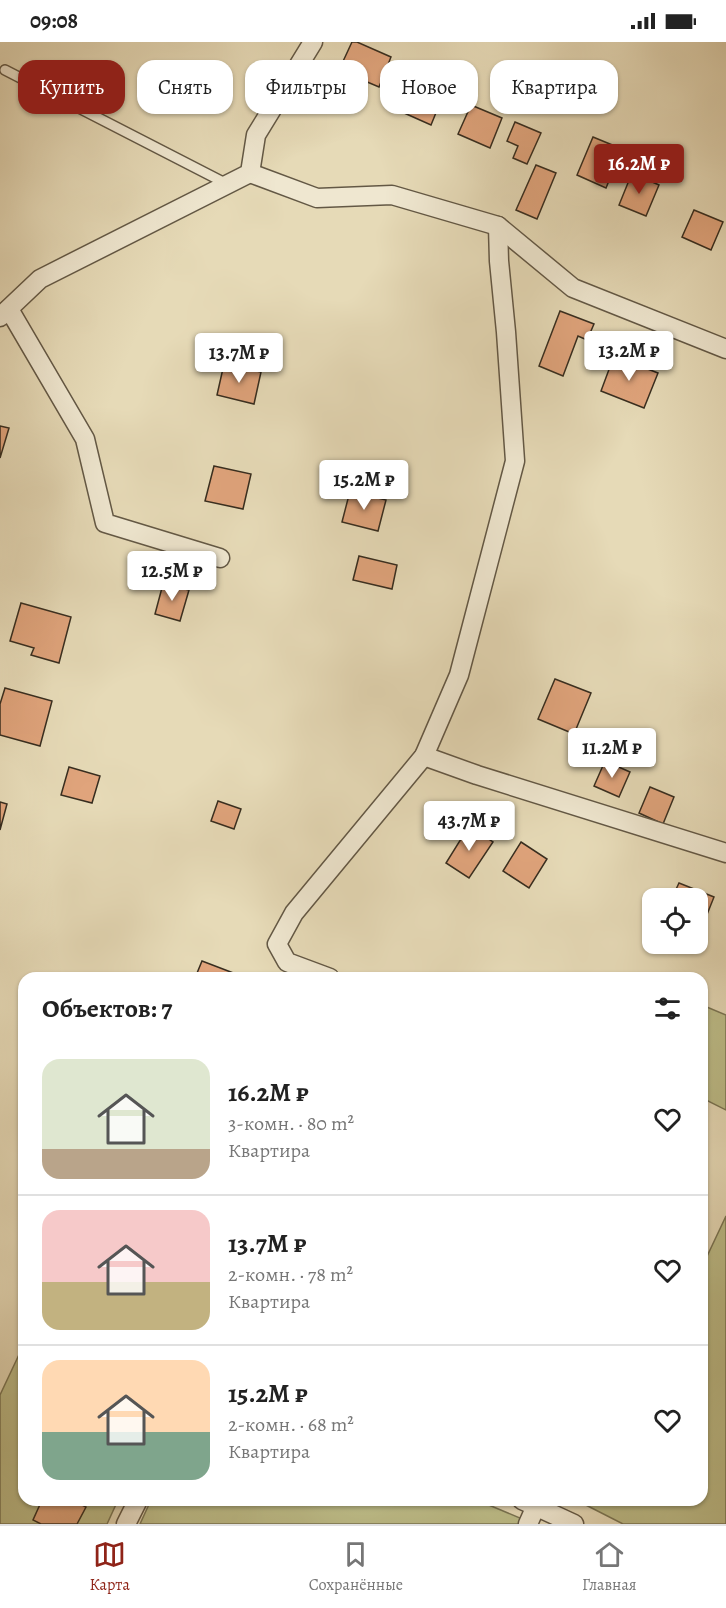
<!DOCTYPE html>
<html lang="ru">
<head>
<meta charset="utf-8">
<style>
  :root { --surface:#fff; --page:#f2f2f2; --text:#222; --muted:#767676; --line:#e0e0e0; --accent:#8f2418 }
  body { margin:0; font-family:Alegreya,serif; background:var(--page); color:var(--text); height:100vh; display:flex; flex-direction:column; font-size:22px; white-space:nowrap }
  * { box-sizing:border-box; margin:0 }
  p { font-size:20px; color:var(--muted) }
  .icon { flex:none; width:33px; height:33px; fill:none; stroke:currentColor; stroke-width:2; stroke-linecap:round; stroke-linejoin:round }
  .map { position:relative; flex:1; overflow:hidden }
  .side { position:absolute; left:18px; top:930px; width:690px; height:534px; display:flex; flex-direction:column; background:var(--surface); border-radius:18px; box-shadow:0 2px 4px #0004 }
  .side>* { flex:none }
  .guide { position:absolute; left:18px; top:18px; width:690px; height:54px; display:flex; gap:12px }
  .fabs { position:absolute; left:642px; top:846px; display:grid; gap:12px }
  .fabs a { display:grid; place-items:center; width:66px; height:66px; border-radius:12px; background:var(--surface); box-shadow:0 2px 4px #0004; font-size:30px }
  .price { position:absolute; translate:-50% -51px; padding:0 14px; border-radius:6px; background:#fff; color:#222; font-size:20px; line-height:39px; filter:drop-shadow(0 2px 3px #0008) }
  .price::after { content:''; position:absolute; left:50%; top:36px; width:18px; height:14px; margin-left:-9px; background:inherit; clip-path:polygon(0 0,100% 0,50% 100%) }
  .price.on { background:var(--accent); color:#fff }
  ul { padding:0; list-style:none }
  li { display:flex; align-items:center; gap:18px; height:150px; padding:0 24px }
  li+li { border-top:2px solid var(--line) }
  li span { display:grid; place-items:center; flex:none; width:168px; height:120px; border-radius:18px; color:#555 }
  li>.icon { margin-inline-start:auto }
  span .icon { width:72px; height:72px; fill:#fffc; stroke-width:1 }
  li b { font-size:26px }
  h2 { display:flex; justify-content:space-between; align-items:center; height:72px; padding:0 24px; font-size:26px }
  .tag { padding:0 21px; border-radius:18px; background:var(--surface); box-shadow:0 2px 4px #0004; font-size:21px; line-height:54px }
  .tag.on { background:var(--accent); color:#fff }
  .status { display:flex; justify-content:space-between; align-items:center; height:42px; padding:0 30px; background:var(--surface); direction:ltr }
  .status svg { height:16px; fill:currentColor }
  .dock { display:flex; justify-content:space-around; align-items:center; height:84px; border-top:2px solid var(--line); background:var(--surface); font-size:16px; color:var(--muted) }
  .dock a { display:grid; justify-items:center; gap:3px }
  .dock .on { color:var(--accent) }
  .map>svg:first-child { display:block }
</style>
</head>
<body>
<div class="status"><b>09:08</b><svg viewBox="0 0 49 12"><path d="M0 12V9h3v3zM5 12V6h3v6zM10 12V3h3v9zM15 12V0h3v12zM26 1h20v11H26zM47 4h2v5h-2z"/></svg></div>
<div class="map">
<svg width="726" height="1482" viewBox="0 0 726 1482">
  <rect width="100%" height="100%" fill="#e6dab7"/>
  <filter id="stains"><feTurbulence type="fractalNoise" baseFrequency=".00333" numOctaves="4"/><feColorMatrix values="0 0 0 0 .2 0 0 0 0 .09 0 0 0 0 .02 0 0 0 .5 -.17"/></filter>
  <radialGradient id="worn" r=".72"><stop offset=".6" stop-color="#630" stop-opacity="0"/><stop offset="1" stop-color="#630" stop-opacity=".3"/></radialGradient>
  <!-- green -->
  <g fill="#bdbd89" stroke="#7a7554" stroke-width="1.5">
    <polygon points="702,963 726,973 726,1068 702,1056"/>
    <polygon points="726,1174 726,1482 623,1482 576,1458 702,1458 702,1225"/>
    <polygon points="24,1302 24,1458 118,1458 107,1482 0,1482 0,1353"/>
    <polygon points="151,1458 477,1458 534,1482 140,1482"/>
  </g>
  <!-- building -->
  <g fill="#e0a47c" stroke="#372d1f" stroke-width="1.5">
    <polygon points="352,0 357,0 391,15 379,45 339,28"/>
    <polygon points="415,39 444,51 431,83 402,70"/>
    <polygon points="471,63 502,76 490,106 458,92"/>
    <polygon points="515,80 541,91 527,122 513,116 518,104 507,99"/>
    <polygon points="593,95 622,107 606,146 577,133"/>
    <polygon points="536,123 556,131 537,177 516,168"/>
    <polygon points="632,131 659,143 646,174 619,163"/>
    <polygon points="694,168 723,180 711,208 682,195"/>
    <polygon points="560,269 594,282 587,298 578,294 563,334 539,324"/>
    <polygon points="614,314 658,331 644,366 601,349"/>
    <polygon points="224,322 261,330 254,362 217,353"/>
    <polygon points="0,384 9,386 0,416"/>
    <polygon points="214,424 251,432 243,467 205,459"/>
    <polygon points="350,449 386,458 378,489 342,480"/>
    <polygon points="359,514 397,523 392,547 353,538"/>
    <polygon points="163,542 189,548 180,579 155,572"/>
    <polygon points="21,561 71,575 59,621 31,613 34,606 10,599"/>
    <polygon points="555,637 591,651 574,692 538,677"/>
    <polygon points="5,646 52,659 40,704 0,693 0,662"/>
    <polygon points="605,719 630,730 619,755 594,744"/>
    <polygon points="69,725 100,734 92,761 61,753"/>
    <polygon points="650,745 674,755 663,782 639,771"/>
    <polygon points="218,759 241,767 234,787 211,779"/>
    <polygon points="0,760 7,762 0,788"/>
    <polygon points="469,784 493,800 469,836 446,821"/>
    <polygon points="521,800 547,817 529,846 503,829"/>
    <polygon points="679,841 714,855 698,895 698,856 672,856"/>
    <polygon points="202,919 236,932 235,936 195,936"/>
    <polygon points="42,1458 72,1458 86,1465 77,1482 41,1482 33,1478"/>
  </g>
  <g fill="none" stroke-linecap="round" stroke-linejoin="round">
    <!-- lane casing -->
    <g stroke="#635845" stroke-width="12">
      <polyline id="lane" points="5,28 227,142"/>
    </g>
    <!-- street casing -->
    <g stroke="#635845" stroke-width="21">
      <g id="street">
        <polyline points="250,131 317,156 392,153 498,184 573,246 726,307"/>
        <polyline points="9,267 85,397 105,481 220,516"/>
        <polyline points="0,275 40,237 250,131 256,93 313,0"/>
        <polyline points="424,714 477,733 726,811"/>
        <polyline points="330,936 287,920 277,902 294,871 424,714 459,633 515,419 506,290 499,219 498,184"/>
        <polyline points="522,1458 574,1482"/>
        <polyline points="126,1482 138,1458"/>
        <polyline points="528,1482 536,1464"/>
      </g>
    </g>
    <!-- lane -->
    <use href="#lane" stroke="#efe7d0" stroke-width="9"/>
    <!-- street -->
    <use href="#street" stroke="#efe7d0" stroke-width="18"/>
  </g>
  <rect width="100%" height="100%" filter="url(#stains)"/>
  <rect width="100%" height="100%" fill="url(#worn)"/>
</svg>
<div class="fabs">
<a><svg class="icon" aria-label="locate" viewBox="0 0 24 24"><circle cx="12" cy="12" r="6"/><path d="M12 2v4M12 18v4M2 12h4M18 12h4"/></svg></a>
</div>
<b class="price on" style="left:639px;top:153px">16.2M ₽</b>
<b class="price" style="left:629px;top:340px">13.2M ₽</b>
<b class="price" style="left:239px;top:342px">13.7M ₽</b>
<b class="price" style="left:364px;top:469px">15.2M ₽</b>
<b class="price" style="left:172px;top:560px">12.5M ₽</b>
<b class="price" style="left:612px;top:737px">11.2M ₽</b>
<b class="price" style="left:469px;top:810px">43.7M ₽</b>
<div class="guide">
<a class="tag on">Купить</a>
<a class="tag">Снять</a>
<a class="tag">Фильтры</a>
<a class="tag">Новое</a>
<a class="tag">Квартира</a>
</div>
<section class="side">
<h2>Объектов: 7<svg class="icon" aria-label="filters" viewBox="0 0 24 24"><path d="M4 7h16M4 17h16"/><circle cx="9" cy="7" r="2"/><circle cx="15" cy="17" r="2"/></svg></h2>
<ul>
<li><span style="background:linear-gradient(#dfe7d0 75%,#b9a48a 0)"><svg class="icon" aria-label="home" viewBox="0 0 24 24"><path d="M3 11l9-7 9 7M6 9v11h12V9"/></svg></span><div><b>16.2M ₽</b><p>3-комн. · 80 m²</p><p>Квартира</p></div><svg class="icon" aria-label="heart" viewBox="0 0 24 24"><path d="M12 20l-8-8c-3-5 5-10 8-4 3-6 11-1 8 4z"/></svg></li>
<li><span style="background:linear-gradient(#f6c9c9 60%,#c2b280 0)"><svg class="icon" aria-label="home" viewBox="0 0 24 24"><path d="M3 11l9-7 9 7M6 9v11h12V9"/></svg></span><div><b>13.7M ₽</b><p>2-комн. · 78 m²</p><p>Квартира</p></div><svg class="icon" aria-label="heart" viewBox="0 0 24 24"><path d="M12 20l-8-8c-3-5 5-10 8-4 3-6 11-1 8 4z"/></svg></li>
<li><span style="background:linear-gradient(#ffd9b3 60%,#7fa58c 0)"><svg class="icon" aria-label="home" viewBox="0 0 24 24"><path d="M3 11l9-7 9 7M6 9v11h12V9"/></svg></span><div><b>15.2M ₽</b><p>2-комн. · 68 m²</p><p>Квартира</p></div><svg class="icon" aria-label="heart" viewBox="0 0 24 24"><path d="M12 20l-8-8c-3-5 5-10 8-4 3-6 11-1 8 4z"/></svg></li>
</ul>
</section>
</div>
<nav class="dock">
<a class="on"><svg class="icon" aria-label="map" viewBox="0 0 24 24"><path d="M3 6l6-2 6 2 6-2v14l-6 2-6-2-6 2zM9 4v14M15 6v14"/></svg>Карта</a>
<a><svg class="icon" aria-label="saved" viewBox="0 0 24 24"><path d="M7 4h10v16l-5-4-5 4z"/></svg>Сохранённые</a>
<a><svg class="icon" aria-label="home" viewBox="0 0 24 24"><path d="M3 11l9-7 9 7M6 9v11h12V9"/></svg>Главная</a>
</nav>
</body>
</html>
